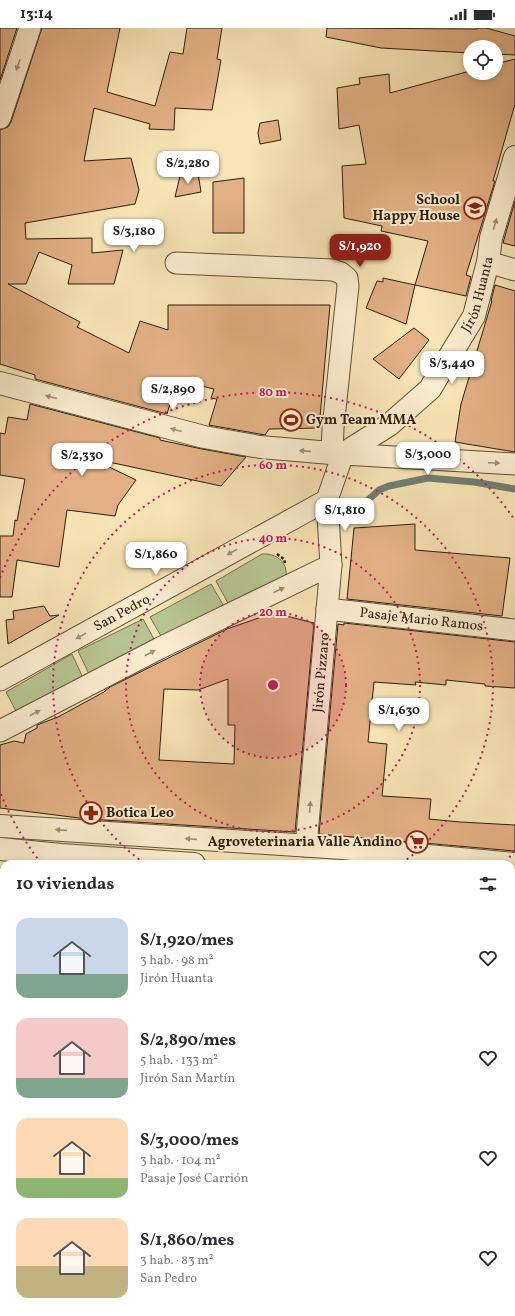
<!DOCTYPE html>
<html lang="es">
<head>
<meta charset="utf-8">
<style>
  :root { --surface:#fff; --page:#f2f2f3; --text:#2b2b33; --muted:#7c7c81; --accent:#8f2418 }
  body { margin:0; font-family:Vollkorn,serif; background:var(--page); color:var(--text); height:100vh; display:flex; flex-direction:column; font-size:15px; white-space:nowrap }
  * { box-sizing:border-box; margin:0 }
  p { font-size:13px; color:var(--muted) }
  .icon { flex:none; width:22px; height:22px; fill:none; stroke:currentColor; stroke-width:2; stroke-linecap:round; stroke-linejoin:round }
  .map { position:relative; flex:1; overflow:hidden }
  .panel { position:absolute; left:0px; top:832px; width:515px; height:456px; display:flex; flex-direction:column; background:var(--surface); border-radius:12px 12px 0 0; box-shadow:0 2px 6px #0003 }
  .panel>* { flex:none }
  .controls { position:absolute; left:463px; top:12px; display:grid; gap:8px }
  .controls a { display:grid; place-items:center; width:40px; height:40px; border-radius:50%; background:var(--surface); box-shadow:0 2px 6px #0003; font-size:20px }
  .price { position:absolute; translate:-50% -34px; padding:0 9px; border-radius:8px; background:#fff; color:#222; font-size:13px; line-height:26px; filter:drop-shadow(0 1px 2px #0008) }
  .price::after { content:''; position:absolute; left:50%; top:24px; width:12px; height:9px; margin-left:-6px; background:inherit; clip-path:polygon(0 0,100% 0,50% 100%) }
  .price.active { background:var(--accent); color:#fff }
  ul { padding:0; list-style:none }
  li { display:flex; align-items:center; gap:12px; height:100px; padding:0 16px }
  li span { display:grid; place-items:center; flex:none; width:112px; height:80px; border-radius:12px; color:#555 }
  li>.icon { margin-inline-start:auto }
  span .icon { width:48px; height:48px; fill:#fffc; stroke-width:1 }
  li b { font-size:17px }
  h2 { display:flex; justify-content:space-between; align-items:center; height:48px; padding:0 16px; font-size:17px }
  .status { display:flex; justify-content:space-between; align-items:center; height:28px; padding:0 20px; background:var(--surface); direction:ltr }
  .status svg { height:11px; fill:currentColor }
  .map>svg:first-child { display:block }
</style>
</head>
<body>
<div class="status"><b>13:14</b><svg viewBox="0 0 49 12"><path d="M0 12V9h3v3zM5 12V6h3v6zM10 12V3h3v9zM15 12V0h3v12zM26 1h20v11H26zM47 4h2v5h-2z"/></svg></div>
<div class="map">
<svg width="515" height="1288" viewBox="0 0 515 1288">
  <rect width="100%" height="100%" fill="#f7e4b5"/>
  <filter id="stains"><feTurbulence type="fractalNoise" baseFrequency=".005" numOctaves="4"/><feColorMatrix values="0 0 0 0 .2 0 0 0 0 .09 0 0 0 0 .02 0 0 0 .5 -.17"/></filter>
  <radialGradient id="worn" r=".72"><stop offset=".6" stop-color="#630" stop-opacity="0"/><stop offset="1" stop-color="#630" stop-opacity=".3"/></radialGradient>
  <!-- green -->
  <g fill="#b7c592" stroke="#727251">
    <path d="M262 526C273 525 285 531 286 543 287 546 285 550 285 552L229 577 216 553Z"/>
    <polygon points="211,556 225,580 161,608 150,589"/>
    <polygon points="143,591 154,611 89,646 78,623"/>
    <polygon points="72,626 83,650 17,685 6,664"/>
  </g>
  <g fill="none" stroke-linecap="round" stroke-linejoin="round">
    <!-- stream -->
    <polyline stroke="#717e72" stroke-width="7" points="367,473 379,462 389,458 428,450 474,454 515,461"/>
  </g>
  <!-- building -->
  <g fill="#e2b084" stroke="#2d1e10" fill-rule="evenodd">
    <polygon points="0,0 17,0 0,52"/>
    <polygon points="42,0 120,0 107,64 155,78 170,24 183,26 187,0 222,0 217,31 221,32 212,82 175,80 174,102 149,101 150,96 94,80 84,133 131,130 139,162 135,176 25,195 26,211 92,210 92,225 123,222 114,256 68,256 72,237 39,224 26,256 8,256 80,294 77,299 129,325 140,293 168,302 168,277 330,277 319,400 269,401 265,407 209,397 217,371 211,370 214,361 177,352 167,386 35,351 35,347 0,336 0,102 8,99 11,94"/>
    <polygon points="327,0 477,1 477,0 486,0 515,8 515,27 496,26 496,19 470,19 470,25 381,20 326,9"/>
    <polygon points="515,31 515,76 493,153 495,153 466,247 471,249 466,268 415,257 428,213 381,203 382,198 344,190 342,138 366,136 359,97 339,101 337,60 360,56 359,50 389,46 390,65 470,43 470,45 496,45 496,36"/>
    <polygon points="278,92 281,112 260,116 258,105 260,95"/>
    <polygon points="198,145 201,164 175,169 180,148"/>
    <polygon points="244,150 244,205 213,205 213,154"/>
    <polygon points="515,173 515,218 503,215"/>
    <polygon points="383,250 415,257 406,296 366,280 377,253 383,254"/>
    <polygon points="495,257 515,263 515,424 455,414 461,376 492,273 491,273"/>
    <polygon points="414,300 429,312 399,351 373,331"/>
    <polygon points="30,376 160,410 160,412 202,421 246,429 221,458 104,433 103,436 136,452 118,477 115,488 67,482 59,539 17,532 12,569 0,569 0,508 13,508 15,492 17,493 25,451 0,447 0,405 5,406 8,389 27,392"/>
    <polygon points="415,496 415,522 510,530 502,588 347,571 354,500"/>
    <polygon points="44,578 50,588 59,587 8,616 6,592 14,591 13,583"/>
    <path d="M267 587H282L314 595 295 804 87 791 0 780V717L14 713 24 715 26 706 37 700V697L58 689 104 664 110 659 227 601ZM228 651V697H235L234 736 159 732 164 661 198 662Z"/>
    <polygon points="344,595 515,614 515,660 485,658 485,656 446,652 446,657 415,654 416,657 374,654 368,714 387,716 382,768 431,771 429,791 460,794 515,797 515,823 319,806 338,596 344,597"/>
  </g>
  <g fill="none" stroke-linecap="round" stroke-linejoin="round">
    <!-- minor casing -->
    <g stroke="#605039" stroke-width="23">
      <g id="minor">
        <polyline points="0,90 30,0"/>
        <polyline points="488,234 515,242"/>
        <polyline points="176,235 333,242 341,245 347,250 348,258 333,400 332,425"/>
        <path id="s1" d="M327 581 515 602"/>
        <path id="s2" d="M0 652 327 472"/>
        <polyline points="0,703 160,620 331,537"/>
        <path id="s3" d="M306 818 331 537 327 472 343 426 515 436"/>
        <polyline points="511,1168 515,1168"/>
        <polyline points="24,1288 34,1284"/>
      </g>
    </g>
    <!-- tertiary casing -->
    <g stroke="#605039" stroke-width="24">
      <g id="tertiary">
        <path id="s4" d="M0 355 204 409 260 419 343 426 389 397 430 361 474 288 488 234 491 210 515 129"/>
        <polyline points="0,798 342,820 515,836"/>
        <polyline points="0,821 61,827 194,836"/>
        <polyline points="511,859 515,859"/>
      </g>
    </g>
    <!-- path -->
    <g stroke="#2d1e10" stroke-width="2.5" stroke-dasharray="3 2" stroke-linecap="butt">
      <polyline points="277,526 284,531 285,535"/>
      <polyline points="0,1224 4,1222"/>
    </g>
    <!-- minor -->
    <use href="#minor" stroke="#faedcf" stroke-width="21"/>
    <!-- tertiary -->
    <use href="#tertiary" stroke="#faedcf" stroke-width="22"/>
  </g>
  <!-- one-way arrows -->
  <defs><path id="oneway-solid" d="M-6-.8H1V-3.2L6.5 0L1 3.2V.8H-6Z"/></defs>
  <g fill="#9e9079">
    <use href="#oneway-solid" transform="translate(18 37) rotate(109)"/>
    <use href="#oneway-solid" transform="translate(495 196) rotate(-74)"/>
    <use href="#oneway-solid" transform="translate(51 369) rotate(-165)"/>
    <use href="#oneway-solid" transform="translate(176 402) rotate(-165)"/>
    <use href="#oneway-solid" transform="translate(305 423) rotate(-175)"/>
    <use href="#oneway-solid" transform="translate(494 435) rotate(3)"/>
    <use href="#oneway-solid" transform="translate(232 524) rotate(151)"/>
    <use href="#oneway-solid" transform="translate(279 562) rotate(-26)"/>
    <use href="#oneway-solid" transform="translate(81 608) rotate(151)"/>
    <use href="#oneway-solid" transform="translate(150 625) rotate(-28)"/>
    <use href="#oneway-solid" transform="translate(35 685) rotate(-28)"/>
    <use href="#oneway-solid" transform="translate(310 779) rotate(-85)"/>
    <use href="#oneway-solid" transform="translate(61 802) rotate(-176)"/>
    <use href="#oneway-solid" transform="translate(191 811) rotate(-176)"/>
  </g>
  <!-- distance rings -->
  <circle cx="273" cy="657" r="73" fill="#c2185b" fill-opacity=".12"/>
  <g fill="none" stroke="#c2185b" stroke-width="2" stroke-dasharray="2 4">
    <circle cx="273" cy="657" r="73"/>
    <circle cx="273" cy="657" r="147"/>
    <path d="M144 835A220 220 0 1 1 402 835"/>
    <path d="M514 823A293 293 0 0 1 505 835M41 835A293 293 0 0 1 0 764M0 550A293 293 0 0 1 514 491"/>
  </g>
  <!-- icons -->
  <defs>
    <g id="school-ring" transform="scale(1.15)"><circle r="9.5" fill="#faedcf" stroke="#8f2418" stroke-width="1.5"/><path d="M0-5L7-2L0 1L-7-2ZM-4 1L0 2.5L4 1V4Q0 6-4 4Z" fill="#8f2418"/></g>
    <g id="stadium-ring" transform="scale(1.15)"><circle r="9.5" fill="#faedcf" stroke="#8f2418" stroke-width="1.5"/><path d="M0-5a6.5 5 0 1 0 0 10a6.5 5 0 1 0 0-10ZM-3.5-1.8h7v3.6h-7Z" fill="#8f2418"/></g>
    <g id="pharmacy-ring" transform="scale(1.15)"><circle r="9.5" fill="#faedcf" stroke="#8f2418" stroke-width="1.5"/><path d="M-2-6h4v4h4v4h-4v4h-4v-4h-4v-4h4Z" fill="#8f2418"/></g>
    <g id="supermarket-ring" transform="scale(1.15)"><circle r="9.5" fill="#faedcf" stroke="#8f2418" stroke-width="1.5"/><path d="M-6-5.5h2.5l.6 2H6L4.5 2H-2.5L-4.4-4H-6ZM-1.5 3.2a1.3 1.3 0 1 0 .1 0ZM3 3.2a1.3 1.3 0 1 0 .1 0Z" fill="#8f2418"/></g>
  </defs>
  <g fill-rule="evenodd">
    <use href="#school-ring" x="475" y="180"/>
    <use href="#stadium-ring" x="291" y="392"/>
    <use href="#pharmacy-ring" x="91" y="785"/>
    <use href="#supermarket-ring" x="417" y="814"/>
  </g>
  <g text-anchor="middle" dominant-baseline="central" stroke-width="4" stroke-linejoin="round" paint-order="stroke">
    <!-- poi labels -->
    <g font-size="14" font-weight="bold" fill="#2d1e10" stroke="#faedcf" text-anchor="end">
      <text x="460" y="172">School<tspan x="460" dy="16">Happy House</tspan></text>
      <text x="306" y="392" text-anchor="start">Gym Team MMA</text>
      <text x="106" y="785" text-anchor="start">Botica Leo</text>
      <text x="402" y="814">Agroveterinaria Valle Andino</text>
    </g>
    <!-- street labels -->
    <g font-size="14" fill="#2d1e10" stroke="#faedcf">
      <text stroke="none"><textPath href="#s4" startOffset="567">Jirón Huanta</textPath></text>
      <text stroke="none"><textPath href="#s2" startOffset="139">San Pedro</textPath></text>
      <text stroke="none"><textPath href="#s1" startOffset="95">Pasaje Mario Ramos</textPath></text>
      <text stroke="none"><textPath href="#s3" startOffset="174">Jirón Pizzaro</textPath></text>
    </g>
  </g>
  <circle cx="273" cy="657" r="6" fill="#c2185b" stroke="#faedcf" stroke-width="2"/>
  <g font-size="12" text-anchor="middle" font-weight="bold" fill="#c2185b" stroke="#faedcf" stroke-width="4" stroke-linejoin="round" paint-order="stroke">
    <text x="273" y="368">80 m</text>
    <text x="273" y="441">60 m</text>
    <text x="273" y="514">40 m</text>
    <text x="273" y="588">20 m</text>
  </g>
  <rect width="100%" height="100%" filter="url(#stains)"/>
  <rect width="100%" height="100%" fill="url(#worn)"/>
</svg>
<div class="controls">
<a><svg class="icon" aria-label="locate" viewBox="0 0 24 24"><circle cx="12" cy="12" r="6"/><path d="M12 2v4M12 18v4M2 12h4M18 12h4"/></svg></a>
</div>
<b class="price" style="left:188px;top:157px">S/2,280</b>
<b class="price" style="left:134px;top:225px">S/3,180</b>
<b class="price active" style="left:360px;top:240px">S/1,920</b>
<b class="price" style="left:452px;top:357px">S/3,440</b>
<b class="price" style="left:173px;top:383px">S/2,890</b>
<b class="price" style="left:428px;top:448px">S/3,000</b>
<b class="price" style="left:82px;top:449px">S/2,330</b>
<b class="price" style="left:345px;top:504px">S/1,810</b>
<b class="price" style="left:156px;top:548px">S/1,860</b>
<b class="price" style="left:399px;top:704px">S/1,630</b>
<section class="panel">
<h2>10 viviendas<svg class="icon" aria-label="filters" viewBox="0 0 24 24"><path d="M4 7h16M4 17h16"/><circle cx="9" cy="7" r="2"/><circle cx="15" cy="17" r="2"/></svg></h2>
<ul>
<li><span style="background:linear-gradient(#c9d6e8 70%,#7fa58c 0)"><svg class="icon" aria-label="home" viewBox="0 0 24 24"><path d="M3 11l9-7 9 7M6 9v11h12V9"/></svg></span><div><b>S/1,920/mes</b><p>3 hab. · 98 m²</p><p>Jirón Huanta</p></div><svg class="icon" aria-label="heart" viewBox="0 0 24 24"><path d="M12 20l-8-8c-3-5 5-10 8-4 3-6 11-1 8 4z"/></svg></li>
<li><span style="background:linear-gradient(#f6c9c9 75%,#7fa58c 0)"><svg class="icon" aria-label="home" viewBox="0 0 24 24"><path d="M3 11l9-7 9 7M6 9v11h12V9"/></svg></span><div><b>S/2,890/mes</b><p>5 hab. · 133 m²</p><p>Jirón San Martín</p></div><svg class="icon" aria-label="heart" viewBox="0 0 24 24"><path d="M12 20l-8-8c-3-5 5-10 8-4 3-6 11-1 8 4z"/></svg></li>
<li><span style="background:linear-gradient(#ffd9b3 75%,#8fb573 0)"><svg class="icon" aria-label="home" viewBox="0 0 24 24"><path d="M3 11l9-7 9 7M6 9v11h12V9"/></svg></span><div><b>S/3,000/mes</b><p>3 hab. · 104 m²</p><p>Pasaje José Carrión</p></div><svg class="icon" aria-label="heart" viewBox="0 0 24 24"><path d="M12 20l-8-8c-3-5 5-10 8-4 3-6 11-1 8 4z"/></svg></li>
<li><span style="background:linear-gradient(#ffd9b3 60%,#c2b280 0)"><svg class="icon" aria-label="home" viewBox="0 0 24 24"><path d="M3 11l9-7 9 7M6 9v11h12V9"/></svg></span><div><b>S/1,860/mes</b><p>3 hab. · 83 m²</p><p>San Pedro</p></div><svg class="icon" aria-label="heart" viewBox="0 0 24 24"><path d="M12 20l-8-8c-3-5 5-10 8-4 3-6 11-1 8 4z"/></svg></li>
</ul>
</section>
</div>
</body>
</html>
